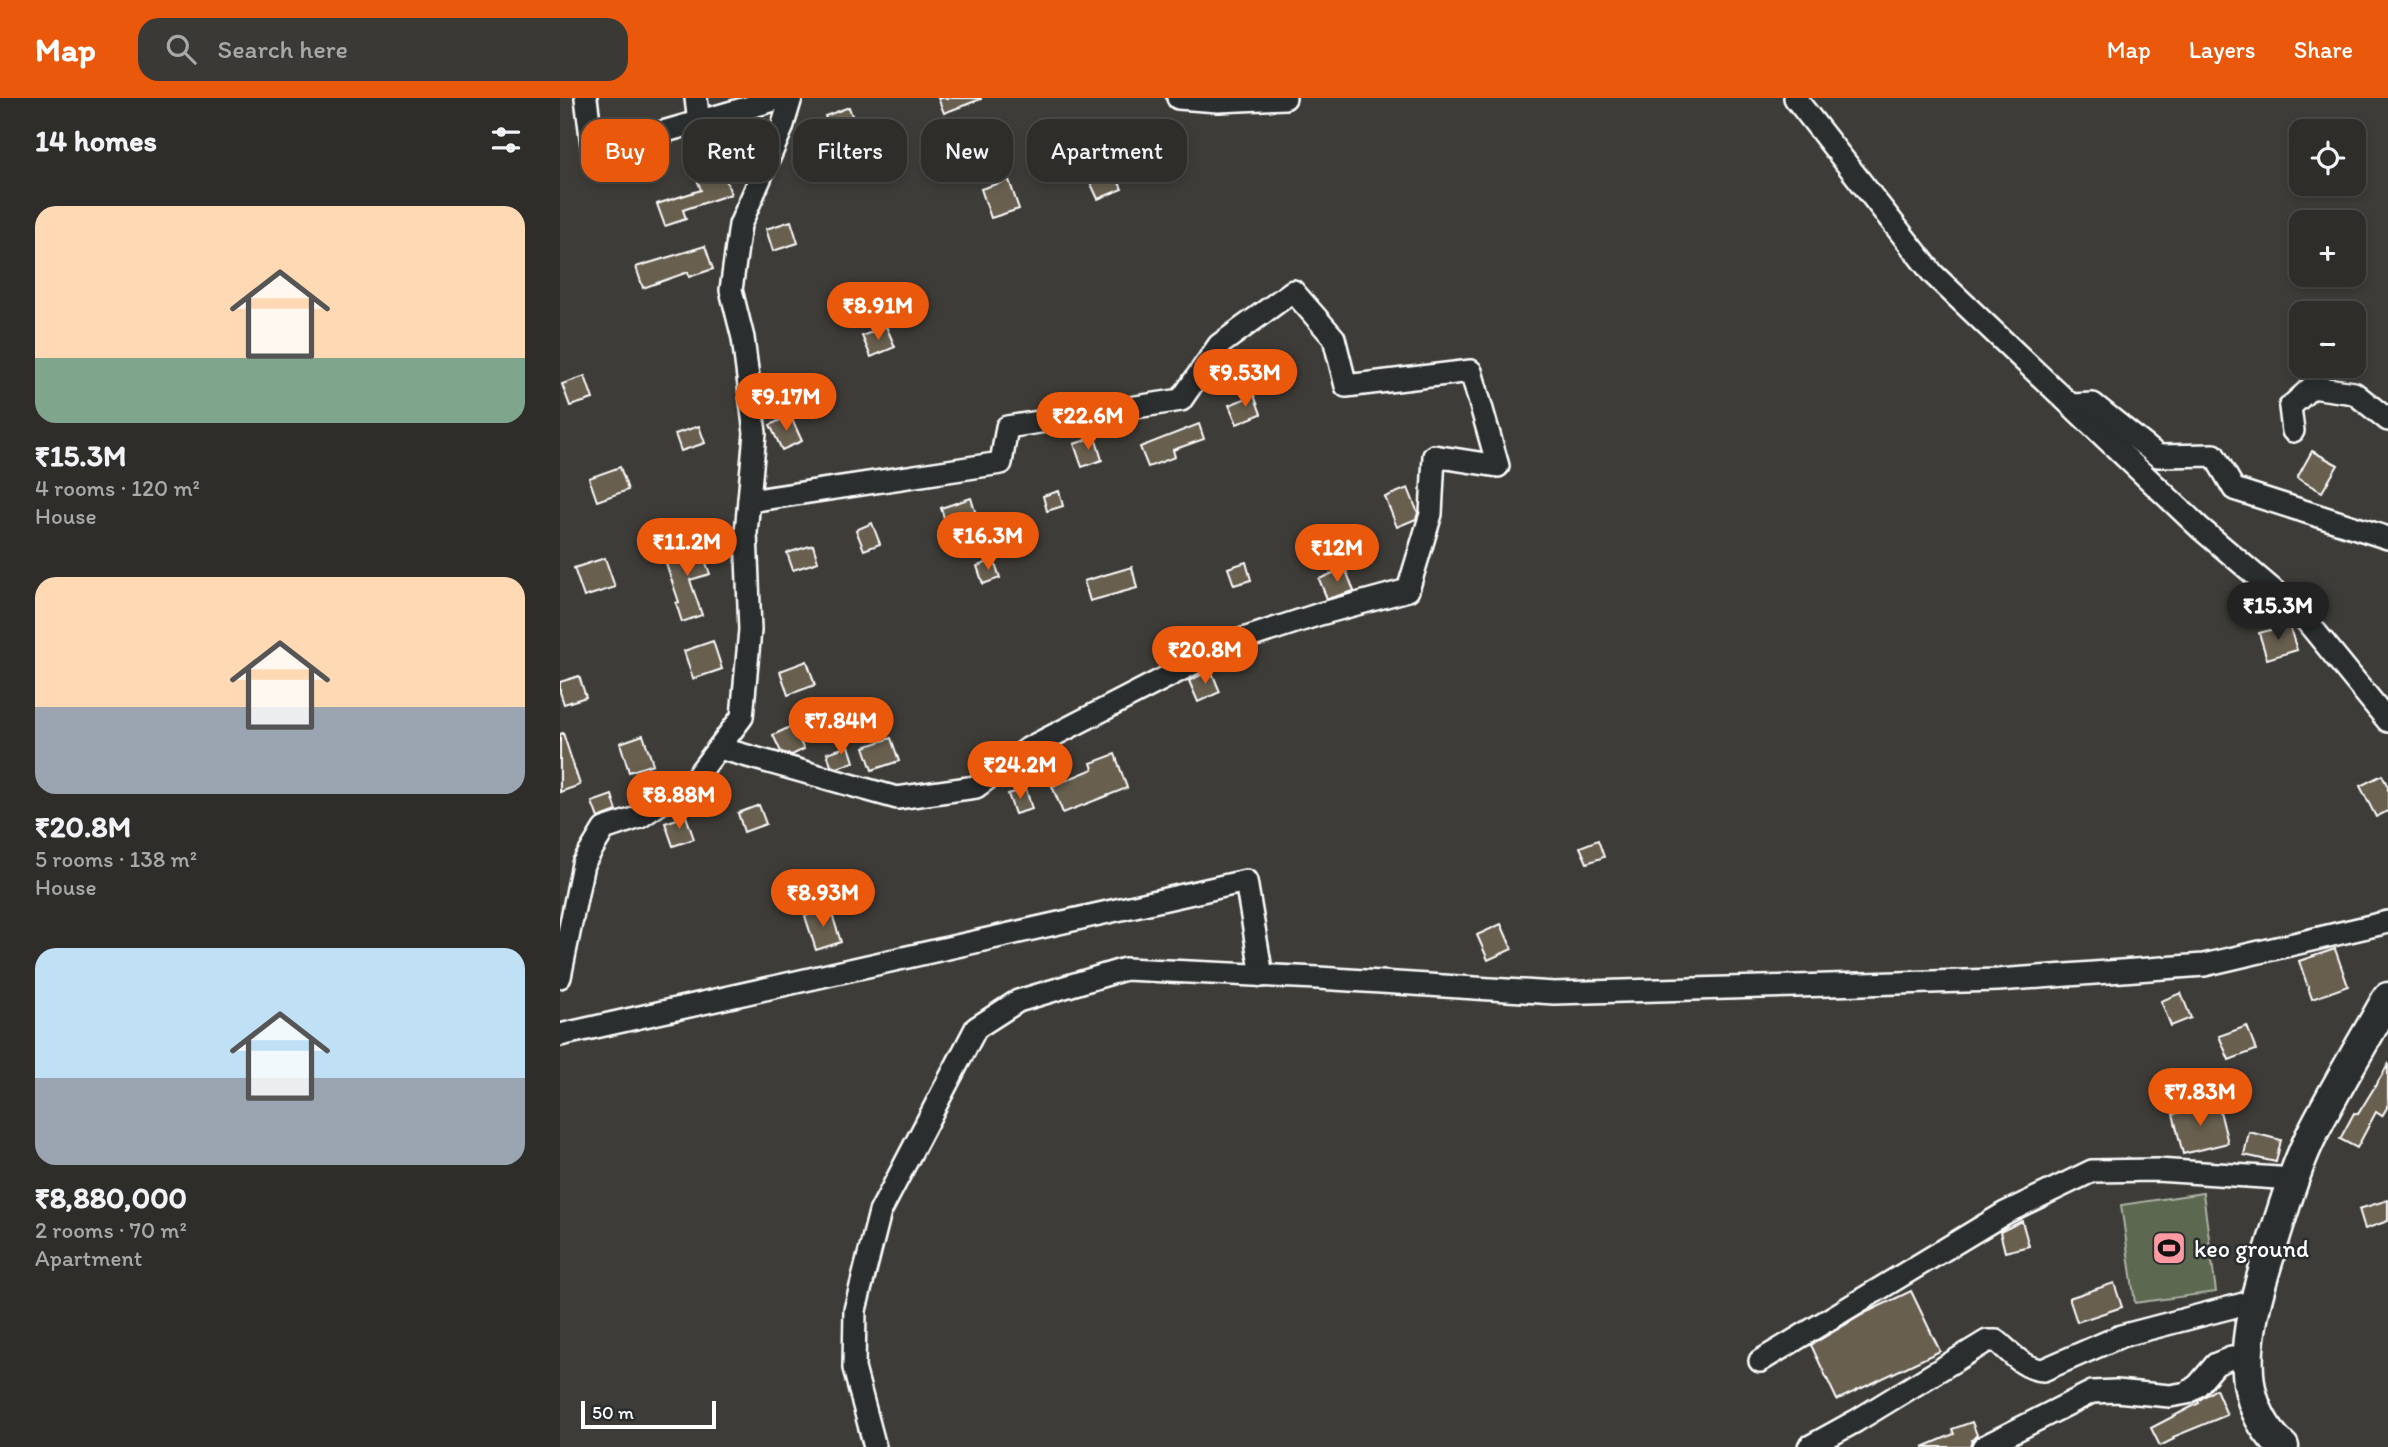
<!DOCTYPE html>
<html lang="en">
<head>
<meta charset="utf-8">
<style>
  :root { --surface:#2e2d2a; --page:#3a3936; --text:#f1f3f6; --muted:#a7a8a8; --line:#494947; --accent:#ea580c }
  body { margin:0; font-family:Itim,sans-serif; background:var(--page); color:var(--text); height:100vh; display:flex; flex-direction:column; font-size:26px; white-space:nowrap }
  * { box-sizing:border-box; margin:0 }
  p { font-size:23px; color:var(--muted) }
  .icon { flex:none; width:38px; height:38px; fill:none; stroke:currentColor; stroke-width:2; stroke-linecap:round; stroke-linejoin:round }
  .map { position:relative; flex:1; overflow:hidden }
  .panel { display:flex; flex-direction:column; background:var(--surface); width:560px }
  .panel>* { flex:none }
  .top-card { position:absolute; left:21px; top:21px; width:665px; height:63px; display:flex; gap:14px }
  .controls { position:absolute; left:1729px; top:21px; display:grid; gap:14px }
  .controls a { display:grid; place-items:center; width:77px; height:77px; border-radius:14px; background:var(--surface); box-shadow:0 4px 10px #0003,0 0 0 2px var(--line); font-size:35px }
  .scale { position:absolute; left:21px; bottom:18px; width:135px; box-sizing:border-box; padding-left:7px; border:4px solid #fff; border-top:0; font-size:19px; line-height:24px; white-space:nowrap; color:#fff; -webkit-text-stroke:5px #2a2d2e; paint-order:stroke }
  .price { position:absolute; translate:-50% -60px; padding:0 16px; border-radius:24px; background:var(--accent); color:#fff; font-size:23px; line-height:46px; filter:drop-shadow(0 2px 4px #0008) }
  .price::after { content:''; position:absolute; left:50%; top:42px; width:21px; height:16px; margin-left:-10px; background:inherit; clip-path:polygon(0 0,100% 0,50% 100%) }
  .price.current { background:#222; color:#fff }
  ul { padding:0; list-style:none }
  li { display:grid; align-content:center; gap:14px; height:371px; padding:0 35px }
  li span { display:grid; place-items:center; height:217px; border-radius:21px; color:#555 }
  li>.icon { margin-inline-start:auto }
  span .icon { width:126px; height:126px; fill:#fffc; stroke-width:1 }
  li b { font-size:30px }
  h2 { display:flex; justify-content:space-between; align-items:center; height:84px; padding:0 35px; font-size:30px }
  .chip { padding:0 24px; border-radius:21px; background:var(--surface); box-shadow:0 4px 10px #0003,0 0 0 2px var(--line); font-size:24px; line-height:63px }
  .chip.current { background:var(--accent); color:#fff }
  header { display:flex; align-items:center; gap:42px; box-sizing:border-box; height:98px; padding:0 35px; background:var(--accent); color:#fff }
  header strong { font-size:33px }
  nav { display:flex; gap:38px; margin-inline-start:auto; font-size:24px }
  .search { width:490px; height:63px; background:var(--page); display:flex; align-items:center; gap:18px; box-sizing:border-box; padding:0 24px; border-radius:21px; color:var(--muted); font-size:26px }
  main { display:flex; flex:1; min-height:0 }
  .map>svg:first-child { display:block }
</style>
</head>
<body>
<header>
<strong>Map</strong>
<div class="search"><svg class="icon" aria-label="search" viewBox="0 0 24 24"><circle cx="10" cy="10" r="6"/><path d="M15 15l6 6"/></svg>Search here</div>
<nav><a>Map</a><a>Layers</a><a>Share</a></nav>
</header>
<main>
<section class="panel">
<h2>14 homes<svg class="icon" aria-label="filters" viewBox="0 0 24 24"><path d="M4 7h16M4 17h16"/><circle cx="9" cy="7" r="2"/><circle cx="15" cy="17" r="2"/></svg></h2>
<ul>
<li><span style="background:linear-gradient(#ffd9b3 70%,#7fa58c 0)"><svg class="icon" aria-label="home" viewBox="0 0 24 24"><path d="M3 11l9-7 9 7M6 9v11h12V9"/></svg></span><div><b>₹15.3M</b><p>4 rooms · 120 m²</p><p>House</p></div></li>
<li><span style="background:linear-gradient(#ffd9b3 60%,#9aa5b1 0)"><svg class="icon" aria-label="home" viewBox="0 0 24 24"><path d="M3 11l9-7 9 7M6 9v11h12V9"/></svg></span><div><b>₹20.8M</b><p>5 rooms · 138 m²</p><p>House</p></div></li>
<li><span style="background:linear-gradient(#bfe0f5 60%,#9aa5b1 0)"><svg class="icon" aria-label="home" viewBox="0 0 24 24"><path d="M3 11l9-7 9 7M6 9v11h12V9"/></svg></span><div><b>₹8,880,000</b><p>2 rooms · 70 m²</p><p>Apartment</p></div></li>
</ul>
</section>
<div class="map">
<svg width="1828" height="1349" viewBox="0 0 1828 1349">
  <rect width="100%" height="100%" fill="#3d3c38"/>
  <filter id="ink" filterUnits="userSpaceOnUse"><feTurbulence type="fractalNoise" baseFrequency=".0143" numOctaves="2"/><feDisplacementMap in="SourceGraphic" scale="14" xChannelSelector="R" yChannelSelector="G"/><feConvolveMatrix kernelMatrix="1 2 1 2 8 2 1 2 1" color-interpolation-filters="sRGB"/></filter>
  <g filter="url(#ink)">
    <!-- green -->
    <polygon fill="#5c674f" stroke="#aeb3a7" stroke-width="2" points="1643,1095 1656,1194 1575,1205 1561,1107"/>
    <!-- building -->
    <g fill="#685e50" stroke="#fff" stroke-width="2">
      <polygon points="378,0 421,0 421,1 384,15"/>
      <polygon points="289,9 298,35 274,43 265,18"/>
      <polygon points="439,26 447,48 425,56 417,34"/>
      <polygon points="597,40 624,40 624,63 597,62"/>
      <polygon points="548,60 562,91 538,101 524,71"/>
      <polygon points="161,68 171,96 123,112 126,121 105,128 97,106 141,92 135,76"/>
      <polygon points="449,82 459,111 431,120 421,91"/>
      <polygon points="231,123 238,145 213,153 206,131"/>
      <polygon points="145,148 153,171 129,179 128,174 83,190 76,169"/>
      <polygon points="326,228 335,249 311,259 302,238"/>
      <polygon points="25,278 33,301 10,308 2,286"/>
      <polygon points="694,297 701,316 677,326 669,307"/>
      <polygon points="230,317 242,343 222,352 210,327"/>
      <polygon points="639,326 644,341 613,352 615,359 588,369 580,349"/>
      <polygon points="139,328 145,345 121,353 115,336"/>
      <polygon points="535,339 542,362 522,369 514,346"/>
      <polygon points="1752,353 1778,367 1762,394 1737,380"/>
      <polygon points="60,369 68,392 37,403 29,380"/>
      <polygon points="848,390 858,415 856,421 837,429 825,399"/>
      <polygon points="499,393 503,408 487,413 483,398"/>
      <polygon points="411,400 419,426 389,436 381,410"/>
      <polygon points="312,425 320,446 304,452 296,432"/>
      <polygon points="139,445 150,476 130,482 142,517 122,524 116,505 119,504 103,457"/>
      <polygon points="253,447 258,464 233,472 227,455"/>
      <polygon points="45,460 55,489 24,499 14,470"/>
      <polygon points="434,462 440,480 423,486 417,468"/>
      <polygon points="686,464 691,482 674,487 668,470"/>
      <polygon points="572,469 577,490 530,503 524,483"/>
      <polygon points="785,470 794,493 767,501 759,481"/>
      <polygon points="1729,527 1737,552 1707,561 1699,535"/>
      <polygon points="153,543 162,571 133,581 124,553"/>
      <polygon points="247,563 255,587 228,597 220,573"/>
      <polygon points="651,572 660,594 638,604 629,583"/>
      <polygon points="19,578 26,599 4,606 0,594 0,584"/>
      <polygon points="232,628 244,651 232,657 221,654 213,637"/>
      <polygon points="3,635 20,687 0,694 0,636"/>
      <polygon points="83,637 93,666 69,674 60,645"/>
      <polygon points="331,640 339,663 312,672 304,649"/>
      <polygon points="289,648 294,664 277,670 271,668 267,655"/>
      <polygon points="555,656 567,690 503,715 492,688 533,671 531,665"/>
      <polygon points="1822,677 1828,689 1828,713 1816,719 1800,688"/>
      <polygon points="466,691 472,711 455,716 448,696"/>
      <polygon points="52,697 57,713 38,720 32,704"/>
      <polygon points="199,707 206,726 184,734 178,715"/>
      <polygon points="126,718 134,741 113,748 105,725"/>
      <polygon points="1038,742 1044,759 1027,765 1020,749"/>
      <polygon points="270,810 281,844 256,852 245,818"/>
      <polygon points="941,826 952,851 928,862 917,837"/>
      <polygon points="1775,851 1788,888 1752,901 1739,863"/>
      <polygon points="1621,895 1631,920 1611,928 1601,903"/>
      <polygon points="1687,928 1696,952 1669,962 1659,938"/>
      <polygon points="1828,967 1828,1008 1822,1018 1816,1014 1797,1050 1780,1041 1794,1015 1798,1016"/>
      <polygon points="1658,1005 1668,1045 1623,1056 1613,1016"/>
      <polygon points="1689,1034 1721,1042 1716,1064 1684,1057"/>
      <polygon points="1828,1102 1828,1123 1805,1131 1799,1111"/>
      <polygon points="1462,1123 1469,1148 1445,1154 1440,1134"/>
      <polygon points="1554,1185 1562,1209 1517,1224 1509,1200"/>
      <polygon points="1351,1193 1380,1253 1277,1302 1251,1247 1307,1214"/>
      <polygon points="1656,1291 1667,1317 1613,1339 1614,1341 1600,1348 1591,1330 1639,1305 1638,1303"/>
      <polygon points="1412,1324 1417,1337 1412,1342 1410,1349 1363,1349 1394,1336 1392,1331"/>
    </g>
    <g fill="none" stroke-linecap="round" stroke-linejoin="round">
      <!-- street casing -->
      <g stroke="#fff" stroke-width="26">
        <g id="street">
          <polyline points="26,0 33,54 221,0"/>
          <polyline points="136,0 139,25"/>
          <polyline points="618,0 658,3 725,0"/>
          <polyline points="1235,0 1373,176 1640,430 1740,515 1828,623"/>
          <polyline points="1511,307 1533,306 1598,358 1654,357 1674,391 1828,440"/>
          <polyline points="1733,333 1730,309 1752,289 1794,295 1828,322"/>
          <polyline points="159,650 337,700 416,689 469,650 677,543 760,516 848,492 871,416 874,358 938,368 911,273 786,288 774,240 733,193 659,247 621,302 447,329 441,365 189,403"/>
          <polyline points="0,879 23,766 44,731 80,719 134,682 182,619 190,532 186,435 195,335 183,240 171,192 180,127 222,30 231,0"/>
          <polyline points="0,937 686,783 702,878"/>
          <polyline points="1200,1263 1445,1115 1532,1073 1597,1072 1733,1081"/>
          <polyline points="315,1349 294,1270 295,1212 320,1114 416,930 458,903 565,871 758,880 994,895 1438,882 1644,867 1828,824"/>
          <path d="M1249 1349 1296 1323 1427 1243H1437C1451 1255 1464 1271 1483 1272L1561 1238 1695 1203"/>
          <polyline points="1423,1349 1532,1294 1556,1293 1610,1298 1627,1295 1638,1287 1656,1266 1671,1260 1688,1261"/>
        </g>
      </g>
      <!-- secondary casing -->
      <g stroke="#fff" stroke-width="35">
        <path id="secondary" d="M1723 1349C1704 1332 1693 1310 1689 1285 1682 1236 1702 1180 1716 1134 1727 1099 1738 1063 1755 1030 1778 986 1804 943 1828 900"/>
      </g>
      <!-- street -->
      <use href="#street" stroke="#2a2d2e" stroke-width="21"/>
      <!-- secondary -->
      <use href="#secondary" stroke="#2a2d2e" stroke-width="30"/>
    </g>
  </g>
  <!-- icons -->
  <defs>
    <g id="stadium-square" transform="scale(1.75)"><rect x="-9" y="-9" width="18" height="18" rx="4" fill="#ff9aa2" stroke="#2a2d2e"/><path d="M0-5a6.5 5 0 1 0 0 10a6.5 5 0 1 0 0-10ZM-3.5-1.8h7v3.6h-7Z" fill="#111"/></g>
  </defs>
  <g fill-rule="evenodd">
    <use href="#stadium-square" x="1609" y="1150"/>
  </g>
  <g text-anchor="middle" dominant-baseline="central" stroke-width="5" stroke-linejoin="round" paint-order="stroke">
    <!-- poi labels -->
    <g font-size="24" fill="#fff" stroke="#2a2d2e" text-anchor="start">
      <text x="1634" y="1150">keo ground</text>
    </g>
  </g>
</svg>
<div class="controls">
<a><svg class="icon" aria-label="locate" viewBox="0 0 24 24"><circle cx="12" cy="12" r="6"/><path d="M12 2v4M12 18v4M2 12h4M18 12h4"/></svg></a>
<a>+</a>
<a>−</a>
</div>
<div class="scale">50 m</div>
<b class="price" style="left:318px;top:244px">₹8.91M</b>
<b class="price" style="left:685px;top:311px">₹9.53M</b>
<b class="price" style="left:226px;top:335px">₹9.17M</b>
<b class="price" style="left:528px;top:354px">₹22.6M</b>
<b class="price" style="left:428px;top:474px">₹16.3M</b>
<b class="price" style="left:127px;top:480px">₹11.2M</b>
<b class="price" style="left:777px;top:486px">₹12M</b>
<b class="price current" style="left:1718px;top:544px">₹15.3M</b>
<b class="price" style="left:645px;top:588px">₹20.8M</b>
<b class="price" style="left:281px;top:659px">₹7.84M</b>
<b class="price" style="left:460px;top:703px">₹24.2M</b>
<b class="price" style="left:119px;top:733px">₹8.88M</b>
<b class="price" style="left:263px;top:831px">₹8.93M</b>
<b class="price" style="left:1640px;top:1030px">₹7.83M</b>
<div class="top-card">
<a class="chip current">Buy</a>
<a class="chip">Rent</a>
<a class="chip">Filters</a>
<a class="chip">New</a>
<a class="chip">Apartment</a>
</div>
</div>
</main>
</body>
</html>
